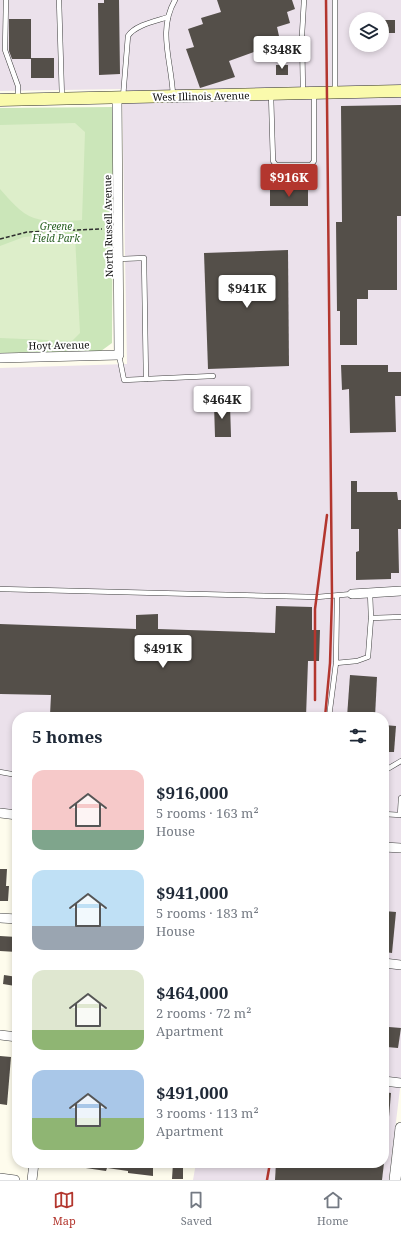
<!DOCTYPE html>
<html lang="en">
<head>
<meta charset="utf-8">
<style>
  :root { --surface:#fff; --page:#f2f2f3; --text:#1f2937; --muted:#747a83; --line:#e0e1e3; --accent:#b3362e }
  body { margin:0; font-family:"Noto Serif",serif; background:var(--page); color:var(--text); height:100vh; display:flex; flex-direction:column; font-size:15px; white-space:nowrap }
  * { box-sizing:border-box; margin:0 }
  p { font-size:13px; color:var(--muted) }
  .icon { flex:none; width:22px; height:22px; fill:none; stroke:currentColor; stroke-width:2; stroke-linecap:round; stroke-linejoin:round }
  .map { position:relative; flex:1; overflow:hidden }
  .sheet { position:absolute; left:12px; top:712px; width:377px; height:456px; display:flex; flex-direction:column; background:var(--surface); border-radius:16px; box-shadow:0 2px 6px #0003 }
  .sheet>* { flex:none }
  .controls { position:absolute; left:349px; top:12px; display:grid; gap:8px }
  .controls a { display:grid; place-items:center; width:40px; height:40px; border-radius:50%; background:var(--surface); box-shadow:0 2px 6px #0003; font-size:20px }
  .price { position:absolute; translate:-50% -34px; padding:0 9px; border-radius:4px; background:#fff; color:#222; font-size:13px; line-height:26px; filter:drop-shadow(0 1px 2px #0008) }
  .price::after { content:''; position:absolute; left:50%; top:24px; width:12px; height:9px; margin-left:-6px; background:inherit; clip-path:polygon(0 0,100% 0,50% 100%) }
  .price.selected { background:var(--accent); color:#fff }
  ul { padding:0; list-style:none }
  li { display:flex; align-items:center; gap:12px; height:100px; padding:0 20px }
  li span { display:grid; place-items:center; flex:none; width:112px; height:80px; border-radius:12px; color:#555 }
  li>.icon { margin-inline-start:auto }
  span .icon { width:48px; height:48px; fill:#fffc; stroke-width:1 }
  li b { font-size:17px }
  h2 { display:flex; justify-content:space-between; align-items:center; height:48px; padding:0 20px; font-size:17px }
  .dock { display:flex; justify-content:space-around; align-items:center; height:56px; border-top:1px solid var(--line); background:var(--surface); font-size:11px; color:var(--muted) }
  .dock a { display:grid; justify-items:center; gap:2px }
  .dock .selected { color:var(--accent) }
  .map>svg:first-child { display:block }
</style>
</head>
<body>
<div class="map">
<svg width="401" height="1180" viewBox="0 0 401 1180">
  <rect width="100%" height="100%" fill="#fefced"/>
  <!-- industrial -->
  <path fill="#ebe1eb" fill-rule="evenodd" d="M0 0H401V1080L389 1180H193L196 1163H384V717H17V810L0 809V368L127 364 122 89 0 91ZM356 19H382V45H356Z"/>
  <!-- green -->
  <polygon fill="#cbe6b9" points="113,107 112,343 101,351 0,353 0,108"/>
  <!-- pitch -->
  <g fill="#ddeeca">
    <path d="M75 123 85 132 82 220C67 221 48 223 34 218 21 214 9 199 0 189V125Z"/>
    <polygon points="55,234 75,236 80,333 72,341 0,338 0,246 24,237"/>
  </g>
  <!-- building -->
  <g fill="#544f49">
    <polygon points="104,0 119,0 120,74 99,75 98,3 104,3"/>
    <polygon points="217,0 292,0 295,9 287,12 290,23 277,27 279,36 265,40 268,47 229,61 235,77 200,88 186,49 194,47 188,29 203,24 201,18 221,12"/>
    <polygon points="9,19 31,19 31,58 54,58 54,78 31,78 31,59 12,59 9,51"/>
    <rect x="382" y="20" width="13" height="13"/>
    <rect x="276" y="65" width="12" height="10"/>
    <polygon points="401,105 401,216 397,216 397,290 368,290 368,299 357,299 357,345 340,345 340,311 337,311 336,222 342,222 341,106"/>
    <polygon points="308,189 308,206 270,206 270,190"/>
    <polygon points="288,250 289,366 208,369 204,253"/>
    <polygon points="341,365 388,365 388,372 401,372 401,396 395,396 396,432 350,433 349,389 342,390"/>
    <polygon points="214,404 230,404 231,437 215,437"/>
    <polygon points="351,481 357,481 357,492 397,492 398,500 401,500 401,529 398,529 399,573 391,573 391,579 356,580 356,552 359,551 359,529 351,529"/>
    <polygon points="276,606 312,607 312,630 320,630 319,661 308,661 306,717 57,717 57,715 50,715 51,695 0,694 0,624 136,629 136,615 158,614 158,629 275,633"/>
    <polygon points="350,675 377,677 375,717 347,717"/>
    <polygon points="384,725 396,726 394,752 384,752"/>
    <polygon points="0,869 7,869 6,886 9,886 8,901 0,901"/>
    <polygon points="384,911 396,912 392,953 384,952"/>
    <polygon points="0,936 17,937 17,952 0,951"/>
    <polygon points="4,975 17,977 15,986 3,984"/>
    <polygon points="389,1027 401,1028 398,1048 387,1047"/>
    <polygon points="0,1056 11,1057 7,1105 0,1104"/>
    <polygon points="384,1092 391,1093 389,1117 384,1117"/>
    <polygon points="79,1163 153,1163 153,1176 128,1173 128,1171 107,1168 106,1171 79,1167"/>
    <polygon points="173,1163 183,1163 183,1179 172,1179"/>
    <polygon points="276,1163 384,1163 382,1180 275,1180"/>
  </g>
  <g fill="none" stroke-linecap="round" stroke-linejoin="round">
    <!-- service casing -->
    <g stroke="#3f3f3f" stroke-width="5.5">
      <g id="service">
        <polyline points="6,0 5,50 18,86 18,99"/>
        <polyline points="59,0 62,98"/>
        <polyline points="303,92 302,35 304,0"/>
        <polyline points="335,92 335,0"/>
        <polyline points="271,94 273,161 276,165 311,165 314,161 314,94"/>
        <path d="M173 96C172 62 157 31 175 0"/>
        <path d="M123 97 128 36C135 25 156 21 168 17"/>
        <polyline points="119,259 144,258 146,379 124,380 119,355"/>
        <polyline points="146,379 213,376"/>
        <polyline points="0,589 317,597 352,594"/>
        <polyline points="370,592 371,618 401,617"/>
        <polyline points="337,596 336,663 357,661 368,657 371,618"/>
        <polyline points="329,717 336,663"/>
        <polyline points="384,771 401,761"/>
        <polyline points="0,772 17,775"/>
        <polyline points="384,814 400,815 401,798"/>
      </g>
    </g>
    <!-- minor casing -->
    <g stroke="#3f3f3f" stroke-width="10">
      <g id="minor">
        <polyline points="0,358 119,355 117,97"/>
        <polyline points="352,594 401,591"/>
        <polyline points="0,813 17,815"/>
        <polyline points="384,847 401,848"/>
        <polyline points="0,918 17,919"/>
        <polyline points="384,963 401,965"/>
        <polyline points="0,1035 17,1037"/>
        <polyline points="384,1081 401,1083"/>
        <polyline points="0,1178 15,1180"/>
        <polyline points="32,1180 34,1163"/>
      </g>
    </g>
    <!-- tertiary casing -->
    <g stroke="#3f3f3f" stroke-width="12">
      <polyline id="tertiary" points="395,1180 401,1128"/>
    </g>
    <!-- secondary casing -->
    <g stroke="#2e2e2e" stroke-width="13">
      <polyline id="secondary" points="0,100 401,91"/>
    </g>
    <!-- path -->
    <polyline stroke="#2e2e2e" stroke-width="1.5" stroke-dasharray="4 2" stroke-linecap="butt" points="0,239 27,232 102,229"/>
    <!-- service -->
    <use href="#service" stroke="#fff" stroke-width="4.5"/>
    <!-- minor -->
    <use href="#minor" stroke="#fff" stroke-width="9"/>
    <!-- tertiary -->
    <use href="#tertiary" stroke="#fff" stroke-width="11"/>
    <!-- secondary -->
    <use href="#secondary" stroke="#fafaac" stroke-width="12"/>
    <!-- rail -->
    <g stroke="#b3362e" stroke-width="2.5">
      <polyline points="315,700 315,609 327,515"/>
      <polyline points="325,717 330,663 332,596 326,0"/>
      <polyline points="267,1180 270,1163"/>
    </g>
  </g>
  <g text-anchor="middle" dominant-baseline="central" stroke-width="4" stroke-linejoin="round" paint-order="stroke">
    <!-- street labels -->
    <g font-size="10" fill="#0c0c0c" stroke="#fff">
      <text transform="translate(201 96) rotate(-1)">West Illinois Avenue</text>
      <text transform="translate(108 226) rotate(-91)">North Russell Avenue</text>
      <text transform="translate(59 345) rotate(-1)">Hoyt Avenue</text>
    </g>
    <!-- park labels -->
    <g font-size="10" font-style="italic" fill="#275f21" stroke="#fff">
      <text x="56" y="226">Greene<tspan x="56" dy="12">Field Park</tspan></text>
    </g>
  </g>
</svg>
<div class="controls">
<a><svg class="icon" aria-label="layers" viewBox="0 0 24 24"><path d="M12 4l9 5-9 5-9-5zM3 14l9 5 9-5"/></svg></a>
</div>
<b class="price" style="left:282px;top:70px">$348K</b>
<b class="price selected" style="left:289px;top:198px">$916K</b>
<b class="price" style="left:247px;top:309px">$941K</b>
<b class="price" style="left:222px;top:420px">$464K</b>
<b class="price" style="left:163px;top:669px">$491K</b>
<section class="sheet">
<h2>5 homes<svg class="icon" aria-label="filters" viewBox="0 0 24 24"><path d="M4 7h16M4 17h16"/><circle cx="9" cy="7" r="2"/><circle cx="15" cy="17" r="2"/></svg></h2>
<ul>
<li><span style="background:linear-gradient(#f6c9c9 75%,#7fa58c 0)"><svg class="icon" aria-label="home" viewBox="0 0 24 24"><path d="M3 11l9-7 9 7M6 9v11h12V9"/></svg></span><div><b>$916,000</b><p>5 rooms · 163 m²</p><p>House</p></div></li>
<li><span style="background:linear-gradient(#bfe0f5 70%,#9aa5b1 0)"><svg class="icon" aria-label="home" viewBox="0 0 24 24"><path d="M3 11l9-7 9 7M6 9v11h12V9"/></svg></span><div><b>$941,000</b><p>5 rooms · 183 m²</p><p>House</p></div></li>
<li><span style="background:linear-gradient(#dfe7d0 75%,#8fb573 0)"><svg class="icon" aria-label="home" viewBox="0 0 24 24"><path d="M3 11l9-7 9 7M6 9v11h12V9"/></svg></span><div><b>$464,000</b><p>2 rooms · 72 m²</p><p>Apartment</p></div></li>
<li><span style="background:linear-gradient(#a9c7e8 60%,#8fb573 0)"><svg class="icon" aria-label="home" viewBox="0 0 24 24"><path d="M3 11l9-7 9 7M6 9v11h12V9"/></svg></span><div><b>$491,000</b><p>3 rooms · 113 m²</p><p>Apartment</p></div></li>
</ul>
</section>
</div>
<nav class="dock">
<a class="selected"><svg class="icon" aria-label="map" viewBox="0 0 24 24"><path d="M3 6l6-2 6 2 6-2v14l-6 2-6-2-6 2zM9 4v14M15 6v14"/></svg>Map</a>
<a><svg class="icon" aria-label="saved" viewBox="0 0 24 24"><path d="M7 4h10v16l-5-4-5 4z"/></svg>Saved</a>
<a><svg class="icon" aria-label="home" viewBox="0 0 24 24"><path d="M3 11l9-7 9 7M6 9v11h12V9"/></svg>Home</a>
</nav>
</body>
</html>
